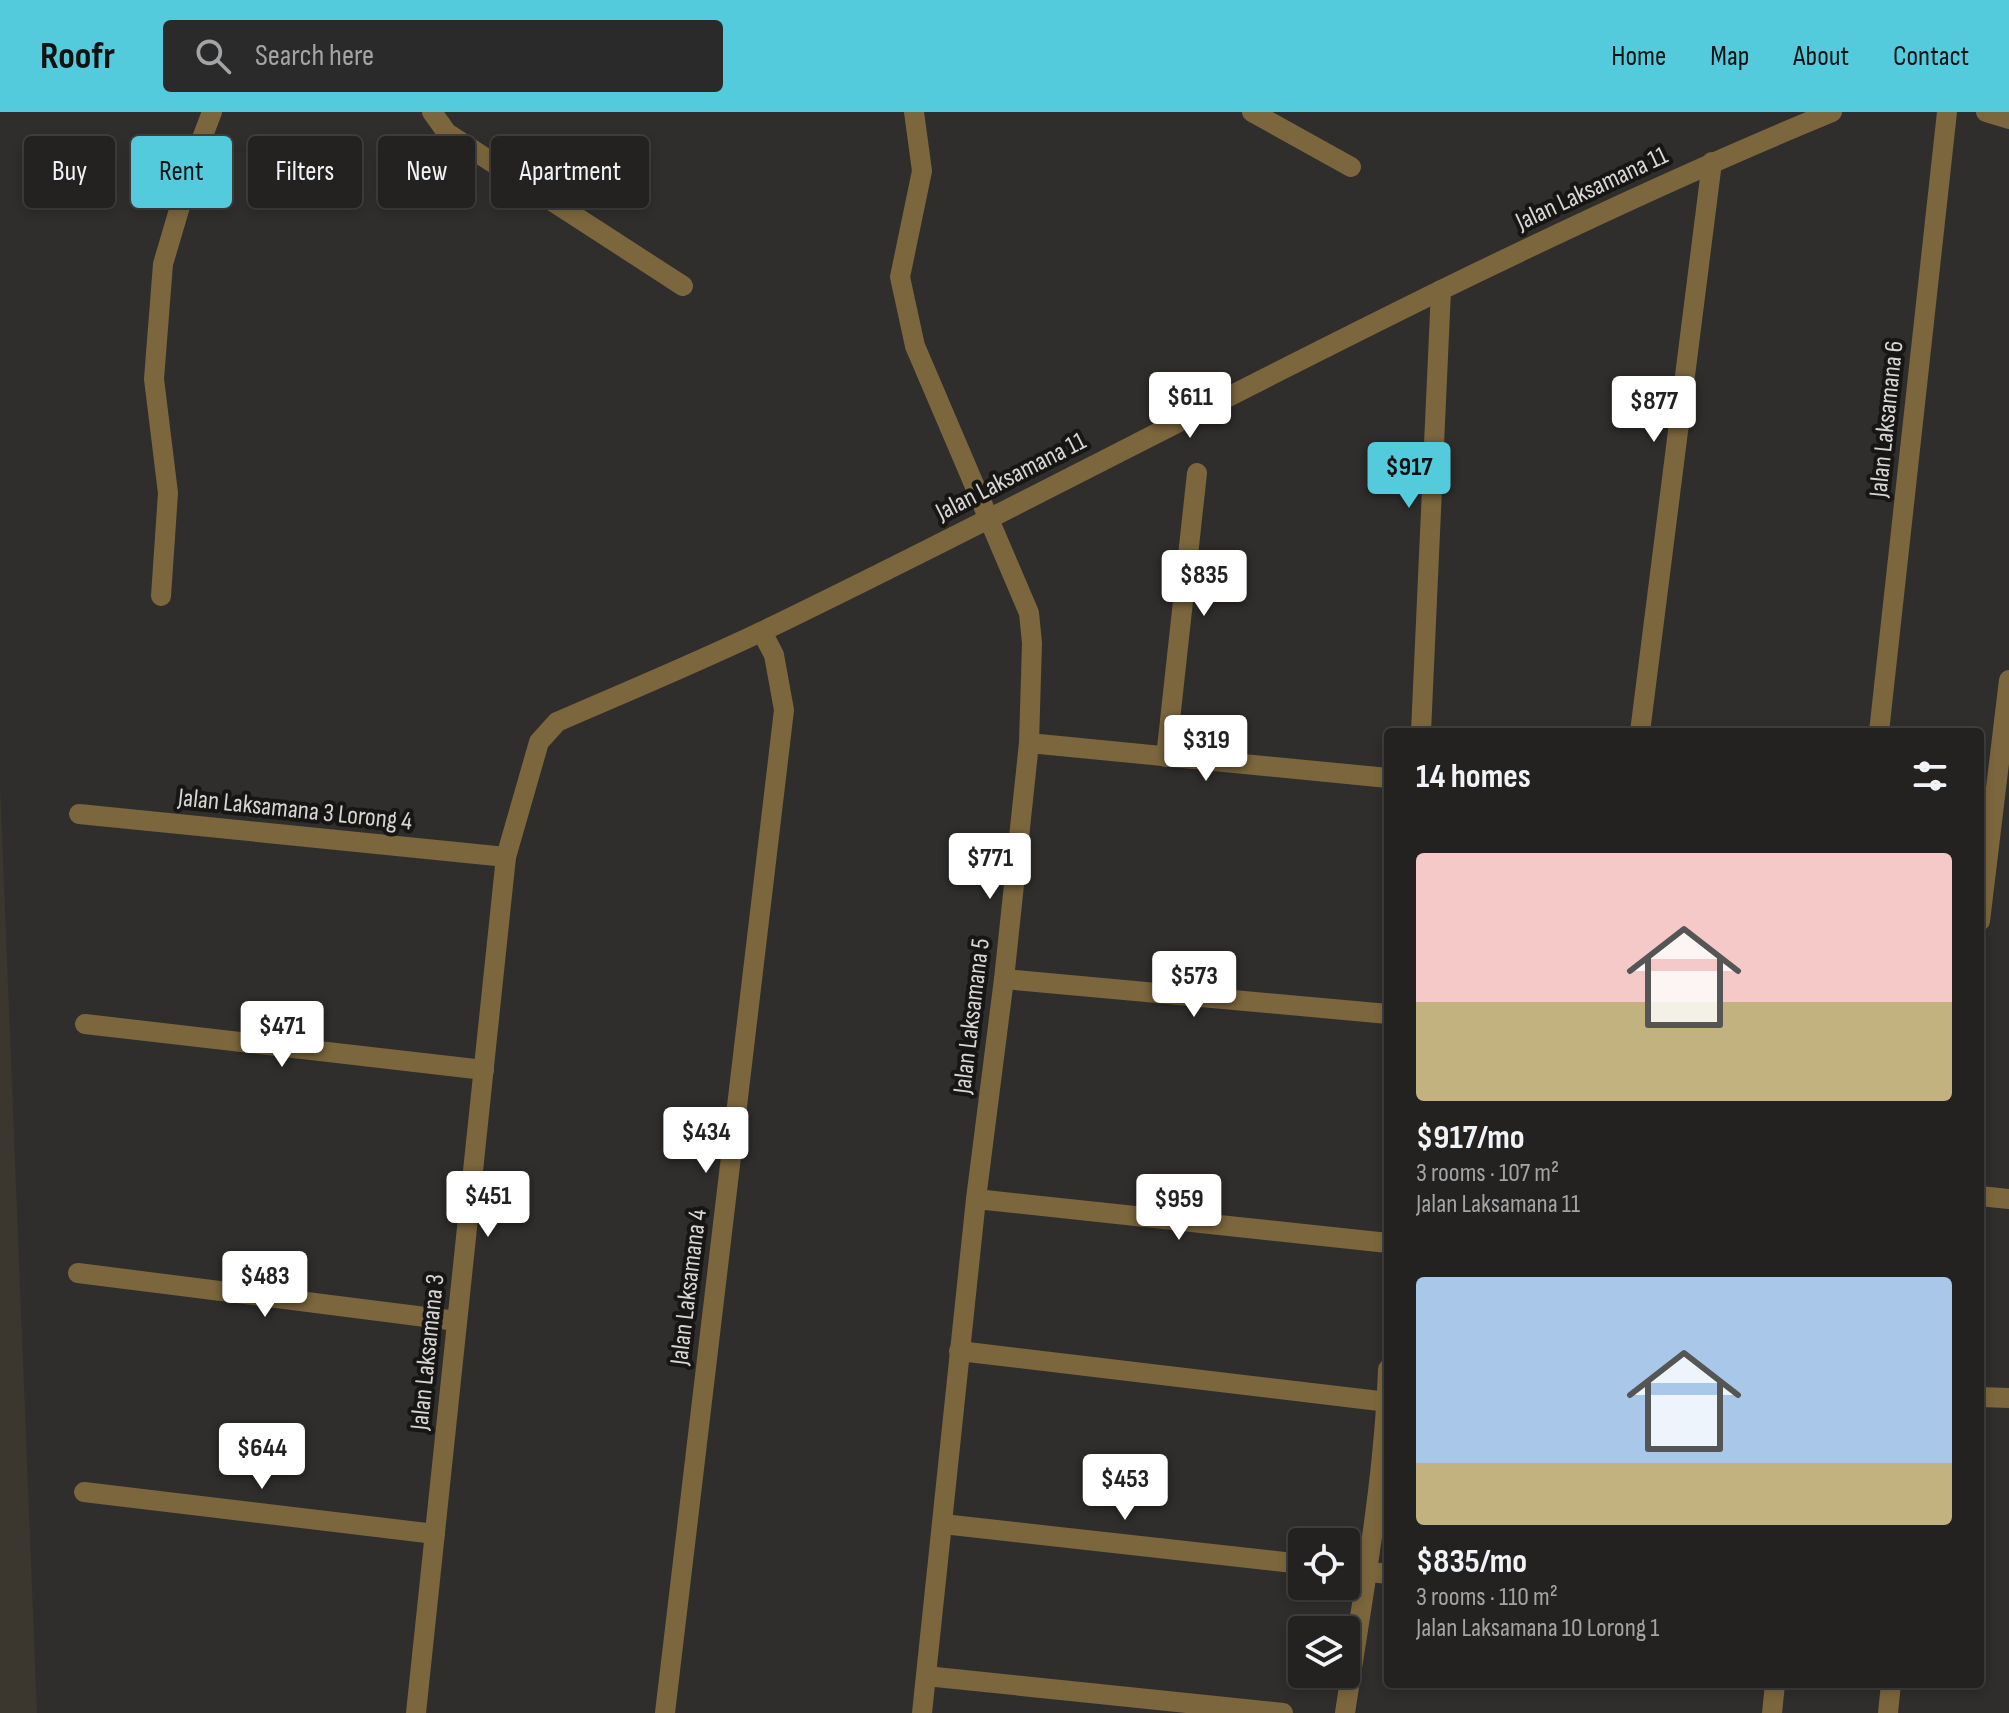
<!DOCTYPE html>
<html lang="en">
<head>
<meta charset="utf-8">
<style>
  :root { --surface:#232221; --page:#2b2a2a; --text:#f1f3f6; --muted:#a3a4a5; --line:#403f3f; --accent:#53cbdc }
  body { margin:0; font-family:"Sofia Sans Condensed",sans-serif; background:var(--page); color:var(--text); height:100vh; display:flex; flex-direction:column; font-size:30px; white-space:nowrap }
  * { box-sizing:border-box; margin:0 }
  p { font-size:26px; color:var(--muted) }
  .icon { flex:none; width:44px; height:44px; fill:none; stroke:currentColor; stroke-width:2; stroke-linecap:round; stroke-linejoin:round }
  .map { position:relative; flex:1; overflow:hidden }
  .panel { position:absolute; left:1384px; top:616px; width:600px; height:960px; display:flex; flex-direction:column; background:var(--surface); border-radius:8px; box-shadow:0 4px 12px #0003,0 0 0 2px var(--line) }
  .panel>* { flex:none }
  .guide { position:absolute; left:24px; top:24px; width:760px; height:72px; display:flex; gap:16px }
  .controls { position:absolute; left:1288px; top:1416px; display:grid; gap:16px }
  .controls a { display:grid; place-items:center; width:72px; height:72px; border-radius:8px; background:var(--surface); box-shadow:0 4px 12px #0003,0 0 0 2px var(--line); font-size:40px }
  .price { position:absolute; translate:-50% -68px; padding:0 18px; border-radius:8px; background:#fff; color:#222; font-size:26px; line-height:52px; filter:drop-shadow(0 2px 4px #0008) }
  .price::after { content:''; position:absolute; left:50%; top:48px; width:24px; height:18px; margin-left:-12px; background:inherit; clip-path:polygon(0 0,100% 0,50% 100%) }
  .price.active { background:var(--accent); color:#111 }
  ul { padding:0; list-style:none }
  li { display:grid; align-content:center; gap:16px; height:424px; padding:0 32px }
  li span { display:grid; place-items:center; height:248px; border-radius:8px; color:#555 }
  li>.icon { margin-inline-start:auto }
  span .icon { width:144px; height:144px; fill:#fffc; stroke-width:1 }
  li b { font-size:34px }
  h2 { display:flex; justify-content:space-between; align-items:center; height:96px; padding:0 32px; font-size:34px }
  .tag { padding:0 28px; border-radius:8px; background:var(--surface); box-shadow:0 4px 12px #0003,0 0 0 2px var(--line); font-size:28px; line-height:72px }
  .tag.active { background:var(--accent); color:#111 }
  header { display:flex; align-items:center; gap:48px; box-sizing:border-box; height:112px; padding:0 40px; background:var(--accent); color:#111 }
  header strong { font-size:38px }
  nav { display:flex; gap:44px; margin-inline-start:auto; font-size:28px }
  .search { width:560px; height:72px; background:var(--page); display:flex; align-items:center; gap:20px; box-sizing:border-box; padding:0 28px; border-radius:8px; color:var(--muted); font-size:30px }
  .map>svg:first-child { display:block }
</style>
</head>
<body>
<header>
<strong>Roofr</strong>
<div class="search"><svg class="icon" aria-label="search" viewBox="0 0 24 24"><circle cx="10" cy="10" r="6"/><path d="M15 15l6 6"/></svg>Search here</div>
<nav><a>Home</a><a>Map</a><a>About</a><a>Contact</a></nav>
</header>
<div class="map">
<svg width="2009" height="1601" viewBox="0 0 2009 1601">
  <rect width="100%" height="100%" fill="#2f2e2c"/>
  <!-- built -->
  <polygon fill="#3b362e" points="0,671 37,1601 0,1601"/>
  <g fill="none" stroke-linecap="round" stroke-linejoin="round">
    <!-- minor -->
    <g stroke="#7c663d" stroke-width="20">
      <polyline points="432,0 447,21 683,174"/>
      <polyline points="914,0 922,59 900,165 915,234 1029,501 1032,531 1029,631 1004,867 976,1087 922,1601"/>
      <polyline points="1252,0 1351,55"/>
      <polyline points="1986,0 2009,7"/>
      <polyline points="161,484 168,381 154,267 163,152 194,47 212,0"/>
      <polyline points="1421,620 1441,178"/>
      <polyline points="1640,620 1712,50"/>
      <polyline points="1879,620 1947,0"/>
      <polyline points="1029,631 1388,666"/>
      <polyline points="1166,645 1197,361"/>
      <polyline points="79,702 506,745"/>
      <polyline points="1980,809 2009,568"/>
      <polyline points="1004,867 1388,902"/>
      <polyline points="85,912 484,958"/>
      <polyline points="1980,1084 2009,1087"/>
      <polyline points="976,1087 1388,1131"/>
      <polyline points="78,1161 457,1209"/>
      <polyline points="959,1239 1388,1290"/>
      <polyline points="1980,1285 2009,1286"/>
      <polyline points="84,1380 435,1422"/>
      <polyline points="943,1412 1302,1452"/>
      <polyline points="1346,1457 1388,1462"/>
      <polyline points="926,1564 1283,1601"/>
      <path d="M416 1601 506 745 539 630 557 610C626 580 696 551 765 518 1121 346 1466 151 1832 0"/>
      <polyline points="665,1601 784,598 774,543 762,520"/>
      <path d="M1345 1601C1362 1488 1384 1372 1388 1257"/>
      <polyline points="1772,1601 1775,1572"/>
      <polyline points="1888,1601 1891,1572"/>
    </g>
  </g>
  <g text-anchor="middle" dominant-baseline="central" stroke-width="8" stroke-linejoin="round" paint-order="stroke">
    <!-- street labels -->
    <g font-size="26" fill="#d7d6d4" stroke="#171615">
      <text transform="translate(1592 77) rotate(-25)">Jalan Laksamana 11</text>
      <text transform="translate(1887 307) rotate(-84)">Jalan Laksamana 6</text>
      <text transform="translate(1011 365) rotate(-27)">Jalan Laksamana 11</text>
      <text transform="translate(295 698) rotate(6)">Jalan Laksamana 3 Lorong 4</text>
      <text transform="translate(972 904) rotate(-83)">Jalan Laksamana 5</text>
      <text transform="translate(689 1175) rotate(-83)">Jalan Laksamana 4</text>
      <text transform="translate(428 1240) rotate(-84)">Jalan Laksamana 3</text>
    </g>
  </g>
</svg>
<div class="controls">
<a><svg class="icon" aria-label="locate" viewBox="0 0 24 24"><circle cx="12" cy="12" r="6"/><path d="M12 2v4M12 18v4M2 12h4M18 12h4"/></svg></a>
<a><svg class="icon" aria-label="layers" viewBox="0 0 24 24"><path d="M12 4l9 5-9 5-9-5zM3 14l9 5 9-5"/></svg></a>
</div>
<b class="price" style="left:1190px;top:328px">$611</b>
<b class="price" style="left:1654px;top:332px">$877</b>
<b class="price active" style="left:1409px;top:398px">$917</b>
<b class="price" style="left:1204px;top:506px">$835</b>
<b class="price" style="left:1206px;top:671px">$319</b>
<b class="price" style="left:990px;top:789px">$771</b>
<b class="price" style="left:1194px;top:907px">$573</b>
<b class="price" style="left:282px;top:957px">$471</b>
<b class="price" style="left:706px;top:1063px">$434</b>
<b class="price" style="left:488px;top:1127px">$451</b>
<b class="price" style="left:1179px;top:1130px">$959</b>
<b class="price" style="left:265px;top:1207px">$483</b>
<b class="price" style="left:262px;top:1379px">$644</b>
<b class="price" style="left:1125px;top:1410px">$453</b>
<div class="guide">
<a class="tag">Buy</a>
<a class="tag active">Rent</a>
<a class="tag">Filters</a>
<a class="tag">New</a>
<a class="tag">Apartment</a>
</div>
<section class="panel">
<h2>14 homes<svg class="icon" aria-label="filters" viewBox="0 0 24 24"><path d="M4 7h16M4 17h16"/><circle cx="9" cy="7" r="2"/><circle cx="15" cy="17" r="2"/></svg></h2>
<ul>
<li><span style="background:linear-gradient(#f6c9c9 60%,#c2b280 0)"><svg class="icon" aria-label="home" viewBox="0 0 24 24"><path d="M3 11l9-7 9 7M6 9v11h12V9"/></svg></span><div><b>$917/mo</b><p>3 rooms · 107 m²</p><p>Jalan Laksamana 11</p></div></li>
<li><span style="background:linear-gradient(#a9c7e8 75%,#c2b280 0)"><svg class="icon" aria-label="home" viewBox="0 0 24 24"><path d="M3 11l9-7 9 7M6 9v11h12V9"/></svg></span><div><b>$835/mo</b><p>3 rooms · 110 m²</p><p>Jalan Laksamana 10 Lorong 1</p></div></li>
</ul>
</section>
</div>
</body>
</html>
